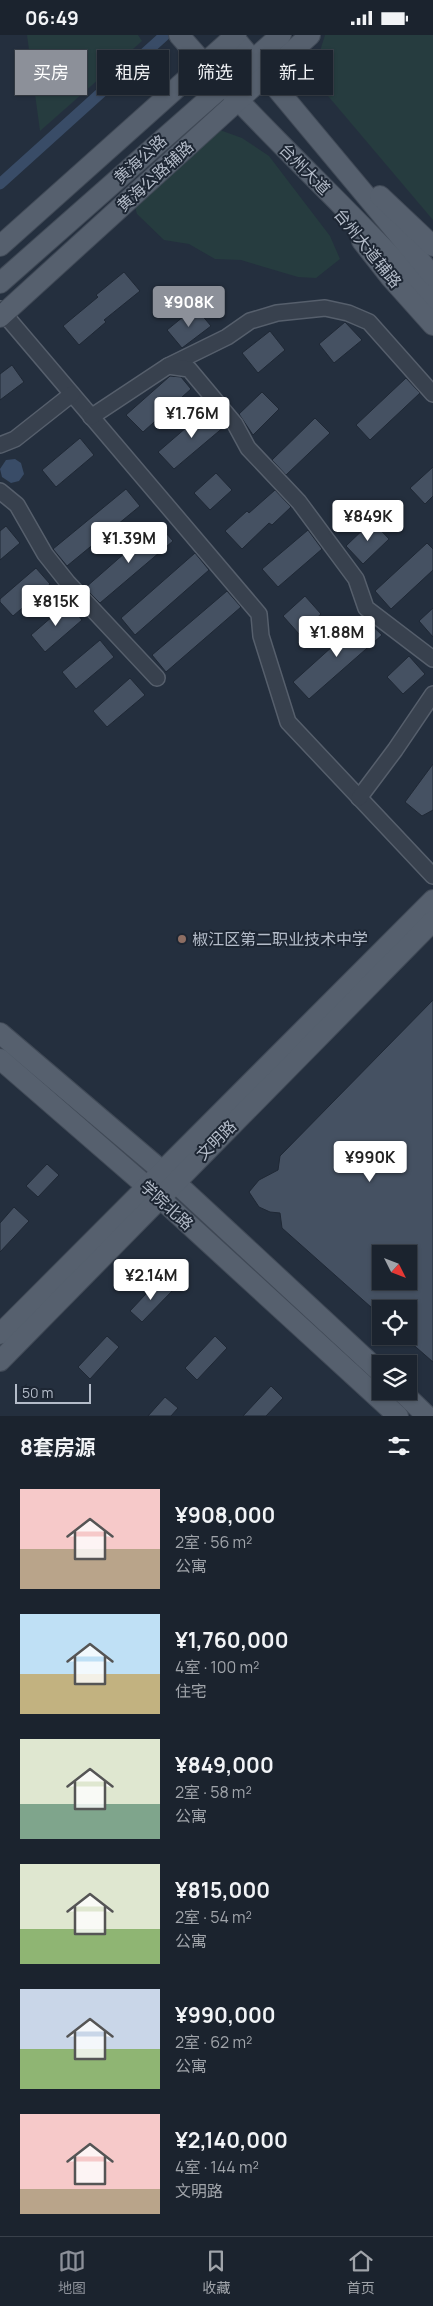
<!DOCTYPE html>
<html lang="zh">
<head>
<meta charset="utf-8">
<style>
  :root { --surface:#1b232e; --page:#282f3a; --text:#f1f3f6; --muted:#a0a4aa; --line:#39404a; --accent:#8c9099 }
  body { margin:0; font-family:Manrope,"Noto Sans SC",sans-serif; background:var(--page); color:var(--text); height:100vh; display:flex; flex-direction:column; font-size:19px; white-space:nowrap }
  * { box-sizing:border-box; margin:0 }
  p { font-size:16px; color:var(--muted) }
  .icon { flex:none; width:28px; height:28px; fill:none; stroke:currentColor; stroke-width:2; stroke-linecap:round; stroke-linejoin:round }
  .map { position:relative; height:1381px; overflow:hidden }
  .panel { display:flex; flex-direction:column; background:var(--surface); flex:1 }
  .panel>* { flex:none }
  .guide { position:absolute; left:15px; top:15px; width:404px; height:45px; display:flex; gap:10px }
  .needle { width:32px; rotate:132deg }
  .tools { position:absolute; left:372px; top:1210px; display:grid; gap:10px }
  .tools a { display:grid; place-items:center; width:45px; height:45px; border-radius:0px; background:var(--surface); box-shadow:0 1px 4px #0004,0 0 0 1px var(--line); font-size:25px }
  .scale { position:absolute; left:15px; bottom:12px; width:76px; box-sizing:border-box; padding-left:5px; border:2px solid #b4bcc9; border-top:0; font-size:14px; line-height:18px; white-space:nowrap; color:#b4bcc9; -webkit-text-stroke:4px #1d2633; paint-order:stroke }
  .price { position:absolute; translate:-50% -42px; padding:0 11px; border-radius:5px; background:#fff; color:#222; font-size:16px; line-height:32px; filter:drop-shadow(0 1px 2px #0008) }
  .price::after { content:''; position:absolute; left:50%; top:30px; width:15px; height:11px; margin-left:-8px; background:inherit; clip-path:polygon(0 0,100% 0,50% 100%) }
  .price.selected { background:var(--accent); color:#fff }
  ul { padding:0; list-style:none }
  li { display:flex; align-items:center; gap:15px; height:125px; padding:0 20px }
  li span { display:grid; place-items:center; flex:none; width:140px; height:100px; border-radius:0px; color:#555 }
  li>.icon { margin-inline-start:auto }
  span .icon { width:60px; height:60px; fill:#fffc; stroke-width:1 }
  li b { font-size:21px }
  h2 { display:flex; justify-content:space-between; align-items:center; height:60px; padding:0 20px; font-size:21px }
  .pill { padding:0 18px; border-radius:0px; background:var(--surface); box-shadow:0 1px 4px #0004,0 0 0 1px var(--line); font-size:18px; line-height:45px }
  .pill.selected { background:var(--accent); color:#fff }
  .status { display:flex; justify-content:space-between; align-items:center; height:35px; padding:0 25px; background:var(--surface); direction:ltr }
  .status svg { height:14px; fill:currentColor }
  .tab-bar { display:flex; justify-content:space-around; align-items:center; height:70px; border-top:1px solid var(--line); background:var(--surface); font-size:14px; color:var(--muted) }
  .tab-bar a { display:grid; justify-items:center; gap:2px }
  .tab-bar .selected { color:var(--accent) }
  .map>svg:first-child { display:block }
</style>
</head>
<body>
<div class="status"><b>06:49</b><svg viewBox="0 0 49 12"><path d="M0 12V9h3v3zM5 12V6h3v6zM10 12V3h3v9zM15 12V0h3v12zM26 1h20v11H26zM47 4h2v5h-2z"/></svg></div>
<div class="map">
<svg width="433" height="1381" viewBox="0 0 433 1381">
  <rect width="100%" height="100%" fill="#242f3e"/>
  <!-- green -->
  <g fill="#263c3f">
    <polygon points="27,0 138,0 142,6 40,96"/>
    <polygon points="325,0 433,0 433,185 312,42"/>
    <polygon points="217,94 242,103 269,121 330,201 340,224 316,243 298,242 241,225 215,224 189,209 164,205 137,179 133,164"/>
  </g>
  <!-- water -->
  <polygon fill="#394c67" points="15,424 21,428 24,439 19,446 11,448 2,442 0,434 6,425"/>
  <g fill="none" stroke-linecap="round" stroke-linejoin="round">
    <!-- canal -->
    <polyline stroke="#394c67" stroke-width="11" points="0,149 165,0"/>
  </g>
  <!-- building -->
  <g fill="#455162" stroke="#1f2835" fill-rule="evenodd">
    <polygon points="124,237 140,256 104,285 106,287 79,310 63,291 98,262 96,260"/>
    <polygon points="195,272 211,291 182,313 167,295"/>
    <polygon points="345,287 362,305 334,328 319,309"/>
    <polygon points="270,296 285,315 258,338 242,318"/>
    <polygon points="12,330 24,347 0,365 0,339"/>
    <polygon points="170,341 181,342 191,354 143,397 126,380"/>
    <polygon points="406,343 420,358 370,405 356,390"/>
    <polygon points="262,357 279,374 253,400 239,379"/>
    <polygon points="209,373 225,391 174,434 158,417"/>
    <polygon points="315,383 330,398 286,440 272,425"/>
    <polygon points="80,403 94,420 56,452 42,435"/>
    <polygon points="433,432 433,461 425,469 410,453"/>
    <polygon points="216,438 232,455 210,475 194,458"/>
    <polygon points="126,454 140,471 67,531 53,514"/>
    <polygon points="275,455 291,472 272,490 269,488 242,514 225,496 247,476 249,478"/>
    <polygon points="372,486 389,504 363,529 346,511"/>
    <polygon points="158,489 173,506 100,568 85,553"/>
    <polygon points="6,491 20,508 0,525 0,496"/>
    <polygon points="308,495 322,514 278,552 262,534"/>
    <polygon points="427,508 433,514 433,535 391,574 375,556"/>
    <polygon points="195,518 209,535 135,600 121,583"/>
    <polygon points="36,533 50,549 13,581 0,567 0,564"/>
    <polygon points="227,556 241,572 166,637 152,620"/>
    <polygon points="305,561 321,579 299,599 283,581"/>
    <polygon points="68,568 82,585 45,617 31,600"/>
    <polygon points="433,573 433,602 419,586"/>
    <polygon points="364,583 382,600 309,664 293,647"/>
    <polygon points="100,605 114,622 76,654 62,637"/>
    <polygon points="409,621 425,639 403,659 387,642"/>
    <polygon points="130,643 145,660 107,692 93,676"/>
    <polygon points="433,729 433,775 422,781 405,767"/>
    <path d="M433 965V1327L409 1306V1274H381V1281L282 1193 280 1178 270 1177 259 1172 249 1157 259 1145 278 1135 280 1121ZM381 1219H409V1246H381Z"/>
    <polygon points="47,1129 59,1140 38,1162 26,1151"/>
    <polygon points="14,1172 29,1186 0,1217 0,1188"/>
    <polygon points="160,1244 172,1256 142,1287 130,1276"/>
    <polygon points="107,1301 119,1312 90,1344 78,1332"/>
    <polygon points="215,1301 227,1313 197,1345 185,1333"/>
    <polygon points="271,1351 283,1363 266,1381 243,1381"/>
    <polygon points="165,1362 178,1373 171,1381 148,1381"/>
  </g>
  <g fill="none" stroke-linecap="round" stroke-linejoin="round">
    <!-- minor casing -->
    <g stroke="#565f6c" stroke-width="18">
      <g id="minor">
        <polyline points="0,274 259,579 261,601 288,687 433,841"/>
        <polyline points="168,331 227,302 250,286 277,278 325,273 348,278 369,287 433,359"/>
        <polyline points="91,382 168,331 189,334 235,389 248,413 299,467 356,544 366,573 433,624"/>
        <polyline points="0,410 15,404 72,359"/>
        <polyline points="0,456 17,470 45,519 68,548 157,643"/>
        <polyline points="359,763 395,715 433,659"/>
      </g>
    </g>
    <!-- major casing -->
    <g stroke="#414a57" stroke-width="22">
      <g id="major">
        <path d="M179 0C259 93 351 175 433 266"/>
        <polyline points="232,0 433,241"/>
        <polyline points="380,161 433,211"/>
        <polyline points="362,206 391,243 433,290"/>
        <polyline points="0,211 236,0"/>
        <polyline points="0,248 281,0"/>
        <polyline points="0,282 310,0"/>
        <polyline points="0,998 175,1147 381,1338"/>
        <polyline points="0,1024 160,1163 398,1381"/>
        <polyline points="0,1299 433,865"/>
        <polyline points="0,1326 433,886"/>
        <polyline points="401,1356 427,1381"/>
      </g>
    </g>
    <!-- minor -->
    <use href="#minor" stroke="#38414e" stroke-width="15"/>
    <!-- major -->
    <use href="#major" stroke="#56606e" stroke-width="20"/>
  </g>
  <!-- markers -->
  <circle fill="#8d6e63" stroke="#1d2633" stroke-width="2" cx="182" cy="904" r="5"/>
  <g text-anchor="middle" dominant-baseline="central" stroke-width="4" stroke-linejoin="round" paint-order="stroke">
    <!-- street labels -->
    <g font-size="16" fill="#b4bcc9" stroke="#1d2633">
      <text transform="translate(140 124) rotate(-42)">黄海公路</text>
      <text transform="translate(305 134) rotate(45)">台州大道</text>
      <text transform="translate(155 141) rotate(-42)">黄海公路辅路</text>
      <text transform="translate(368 213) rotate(51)">台州大道辅路</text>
      <text transform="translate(216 1105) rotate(-45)">文明路</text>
      <text transform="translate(167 1170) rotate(42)">学院北路</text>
    </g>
    <!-- poi labels -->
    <g font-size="16" fill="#b4bcc9" stroke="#1d2633" text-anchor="start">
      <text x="192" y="904">椒江区第二职业技术中学</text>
    </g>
  </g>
</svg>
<div class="tools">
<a><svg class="needle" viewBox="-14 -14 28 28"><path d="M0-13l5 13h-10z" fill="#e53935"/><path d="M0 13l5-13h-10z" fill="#a0a4aa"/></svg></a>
<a><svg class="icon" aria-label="locate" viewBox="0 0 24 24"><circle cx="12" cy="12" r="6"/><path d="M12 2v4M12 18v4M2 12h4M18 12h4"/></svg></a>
<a><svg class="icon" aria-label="layers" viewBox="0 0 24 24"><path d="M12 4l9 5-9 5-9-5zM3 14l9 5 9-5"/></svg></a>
</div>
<div class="scale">50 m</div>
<b class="price selected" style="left:189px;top:293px">¥908K</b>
<b class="price" style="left:192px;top:404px">¥1.76M</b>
<b class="price" style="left:368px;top:507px">¥849K</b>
<b class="price" style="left:129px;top:529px">¥1.39M</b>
<b class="price" style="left:56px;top:592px">¥815K</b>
<b class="price" style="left:337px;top:623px">¥1.88M</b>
<b class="price" style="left:370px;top:1148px">¥990K</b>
<b class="price" style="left:151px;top:1266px">¥2.14M</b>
<div class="guide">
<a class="pill selected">买房</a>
<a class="pill">租房</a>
<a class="pill">筛选</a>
<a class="pill">新上</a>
</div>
</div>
<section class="panel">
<h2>8套房源<svg class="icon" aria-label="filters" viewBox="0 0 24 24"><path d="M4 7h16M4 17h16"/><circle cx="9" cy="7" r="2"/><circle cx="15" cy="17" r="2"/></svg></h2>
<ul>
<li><span style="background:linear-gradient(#f6c9c9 60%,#b9a48a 0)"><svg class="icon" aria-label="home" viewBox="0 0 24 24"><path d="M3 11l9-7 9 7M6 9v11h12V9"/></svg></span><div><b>¥908,000</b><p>2室 · 56 m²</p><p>公寓</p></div></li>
<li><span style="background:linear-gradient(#bfe0f5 60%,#c2b280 0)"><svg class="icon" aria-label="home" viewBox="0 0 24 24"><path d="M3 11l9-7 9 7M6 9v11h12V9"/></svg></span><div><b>¥1,760,000</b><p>4室 · 100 m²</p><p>住宅</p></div></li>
<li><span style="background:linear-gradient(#dfe7d0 65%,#7fa58c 0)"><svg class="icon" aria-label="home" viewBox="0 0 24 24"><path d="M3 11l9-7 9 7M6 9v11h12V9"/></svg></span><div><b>¥849,000</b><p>2室 · 58 m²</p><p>公寓</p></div></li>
<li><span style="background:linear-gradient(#dfe7d0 65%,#8fb573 0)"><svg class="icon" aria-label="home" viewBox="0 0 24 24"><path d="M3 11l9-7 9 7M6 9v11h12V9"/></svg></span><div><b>¥815,000</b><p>2室 · 54 m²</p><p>公寓</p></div></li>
<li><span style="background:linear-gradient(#c9d6e8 60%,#8fb573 0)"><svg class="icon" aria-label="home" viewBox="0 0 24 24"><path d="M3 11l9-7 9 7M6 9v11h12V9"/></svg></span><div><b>¥990,000</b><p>2室 · 62 m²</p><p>公寓</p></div></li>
<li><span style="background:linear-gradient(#f6c9c9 75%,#b9a48a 0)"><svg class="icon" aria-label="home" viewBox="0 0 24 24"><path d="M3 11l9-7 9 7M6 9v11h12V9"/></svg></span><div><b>¥2,140,000</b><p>4室 · 144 m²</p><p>文明路</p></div></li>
</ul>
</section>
<nav class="tab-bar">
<a class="selected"><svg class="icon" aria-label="map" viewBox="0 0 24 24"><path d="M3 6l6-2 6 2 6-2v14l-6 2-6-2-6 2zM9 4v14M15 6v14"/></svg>地图</a>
<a><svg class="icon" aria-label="saved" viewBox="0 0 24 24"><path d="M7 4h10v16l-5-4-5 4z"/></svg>收藏</a>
<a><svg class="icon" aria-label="home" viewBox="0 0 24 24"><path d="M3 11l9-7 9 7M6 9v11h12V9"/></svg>首页</a>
</nav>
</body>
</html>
